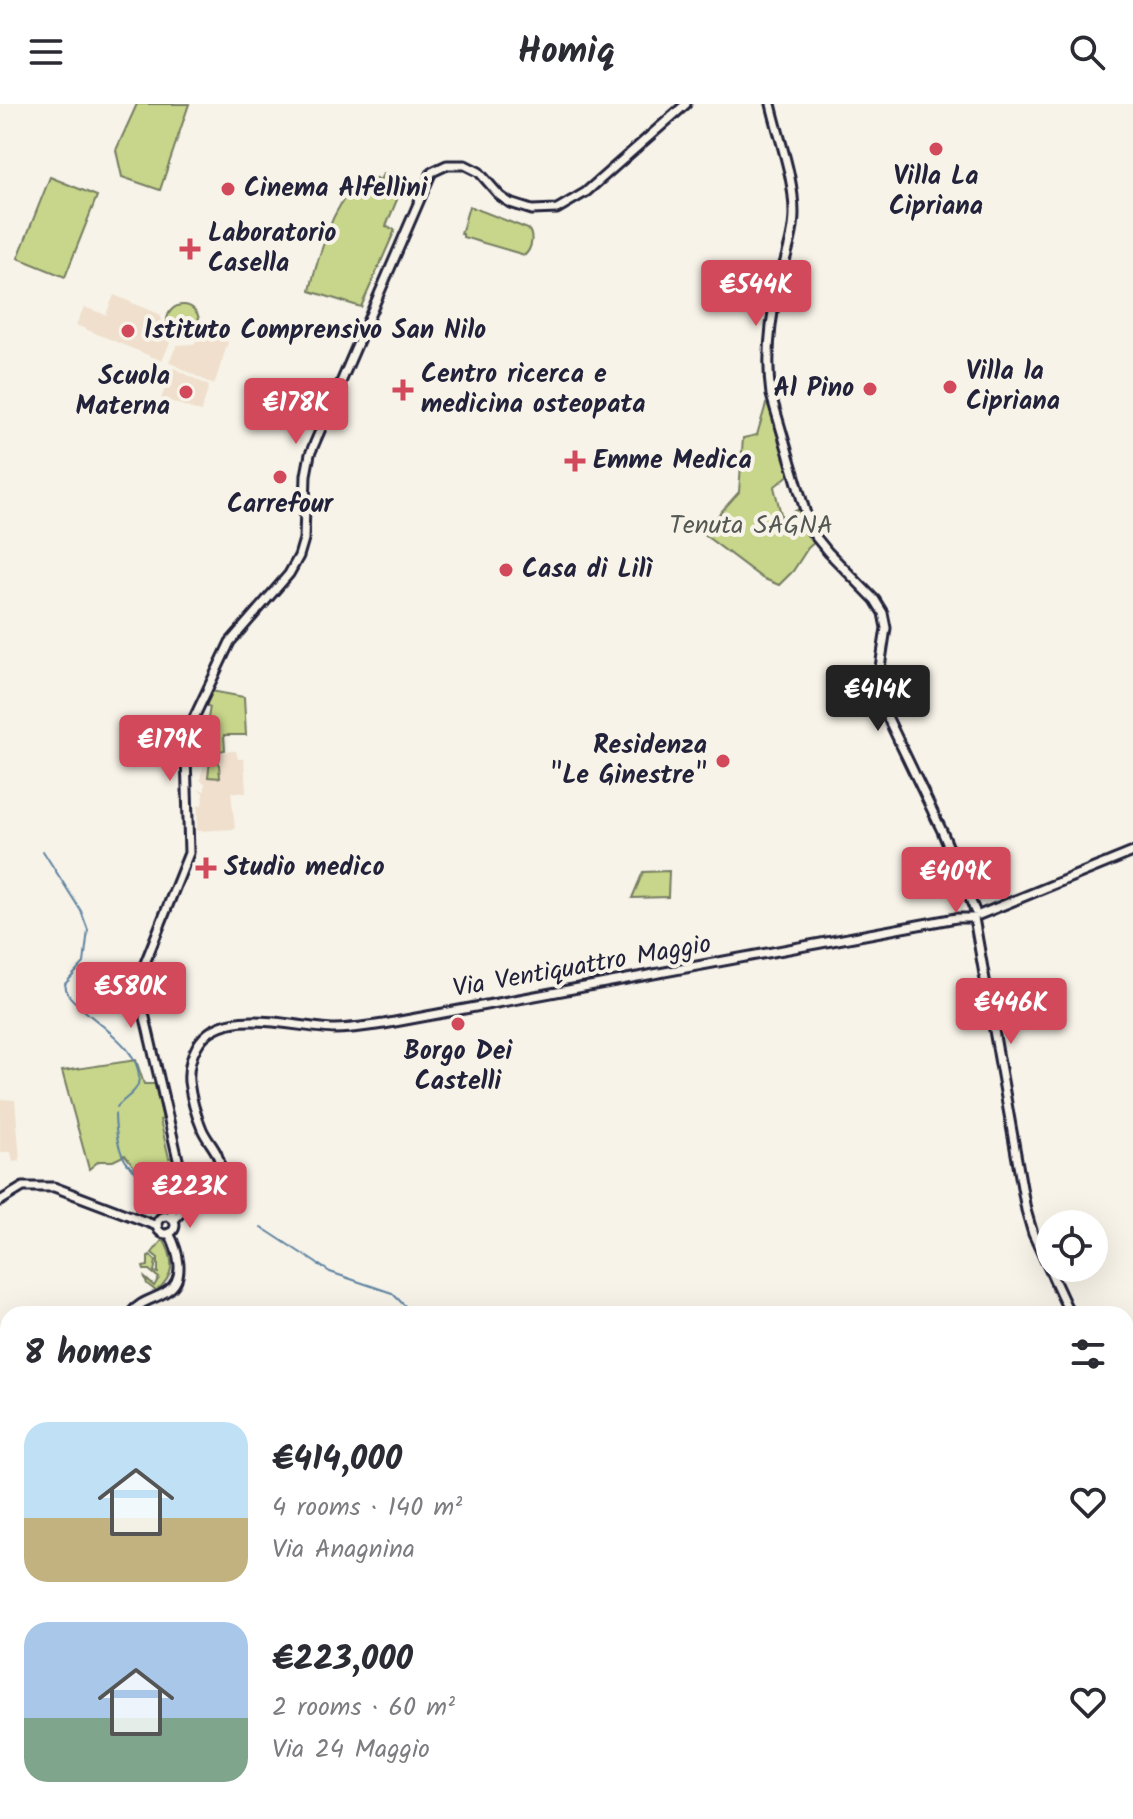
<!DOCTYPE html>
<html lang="en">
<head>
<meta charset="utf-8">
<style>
  :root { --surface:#fff; --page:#f7f7f7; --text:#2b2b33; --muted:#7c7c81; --accent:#d1495b }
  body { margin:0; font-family:Kalam,sans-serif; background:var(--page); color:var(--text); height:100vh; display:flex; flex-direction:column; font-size:30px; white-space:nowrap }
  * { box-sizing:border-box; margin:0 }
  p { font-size:26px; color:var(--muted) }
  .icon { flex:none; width:44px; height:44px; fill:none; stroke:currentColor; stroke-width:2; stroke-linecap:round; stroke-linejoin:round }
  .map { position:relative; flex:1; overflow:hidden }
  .drawer { position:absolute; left:0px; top:1202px; width:1134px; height:514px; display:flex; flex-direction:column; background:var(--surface); border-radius:24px 24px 0 0; box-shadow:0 8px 32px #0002 }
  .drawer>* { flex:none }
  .controls { position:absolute; left:1036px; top:1106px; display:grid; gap:16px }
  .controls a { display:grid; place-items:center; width:72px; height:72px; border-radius:50%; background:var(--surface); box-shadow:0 8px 32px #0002; font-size:40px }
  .price { position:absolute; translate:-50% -68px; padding:0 18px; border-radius:8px; background:var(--accent); color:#fff; font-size:26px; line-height:52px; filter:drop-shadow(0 2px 4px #0008) }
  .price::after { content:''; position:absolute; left:50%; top:48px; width:24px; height:18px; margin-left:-12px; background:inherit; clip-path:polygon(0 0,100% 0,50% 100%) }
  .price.active { background:#222; color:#fff }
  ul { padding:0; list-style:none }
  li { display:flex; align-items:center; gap:24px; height:200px; padding:0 24px }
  li span { display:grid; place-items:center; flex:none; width:224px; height:160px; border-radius:24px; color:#555 }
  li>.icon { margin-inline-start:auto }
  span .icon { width:96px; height:96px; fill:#fffc; stroke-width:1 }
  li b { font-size:34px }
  h2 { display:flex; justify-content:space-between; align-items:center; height:96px; padding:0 24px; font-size:34px }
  header { display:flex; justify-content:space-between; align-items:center; height:104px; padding:0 24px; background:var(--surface); font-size:36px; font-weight:600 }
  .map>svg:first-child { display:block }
</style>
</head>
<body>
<header><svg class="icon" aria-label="menu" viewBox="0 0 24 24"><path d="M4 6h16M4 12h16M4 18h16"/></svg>Homiq<svg class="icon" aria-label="search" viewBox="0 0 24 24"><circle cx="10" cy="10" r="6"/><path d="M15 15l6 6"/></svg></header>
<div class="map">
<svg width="1133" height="1715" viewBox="0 0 1133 1715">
  <rect width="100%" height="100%" fill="#f7f3e8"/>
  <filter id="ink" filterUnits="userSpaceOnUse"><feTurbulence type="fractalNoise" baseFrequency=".0125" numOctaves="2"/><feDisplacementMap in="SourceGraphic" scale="16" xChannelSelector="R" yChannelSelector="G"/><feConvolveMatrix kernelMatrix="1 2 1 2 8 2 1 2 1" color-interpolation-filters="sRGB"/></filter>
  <g filter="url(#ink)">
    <!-- built -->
    <g fill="#efdfcc">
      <polygon points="114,191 160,211 162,224 171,236 162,257 76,221 84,203 106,211"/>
      <polygon points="203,227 228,238 214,281 169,258 177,241 194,240"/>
      <polygon points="174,264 209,282 201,308 161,294"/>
      <polygon points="236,647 238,655 244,655 246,689 231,688 235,725 197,727 198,701 202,701 203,695 203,689 198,685 205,687 205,679 200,676 203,663 202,655 208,655 219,648"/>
      <polygon points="0,995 15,996 20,1057 13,1058 11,1048 0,1048"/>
    </g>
    <!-- green -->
    <g fill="#c7d68a" stroke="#747c62" stroke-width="2">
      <polygon points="137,0 189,0 160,86 122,73 116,46"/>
      <path d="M383 70 404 79 386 122 395 126 361 203 310 187C315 163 323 140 332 117 337 104 346 96 348 81L356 88 361 87 367 72 380 76Z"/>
      <polygon points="50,73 97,92 65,173 18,154"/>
      <path d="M469 102 528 125C534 132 532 144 525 151L463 133V130H461Z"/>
      <circle cx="183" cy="217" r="16"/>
      <polygon points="766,300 770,303 791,369 774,383 782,414 799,405 817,436 808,444 793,467 779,481 762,474 702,429 739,388 743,334 757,331"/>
      <polygon points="211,587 244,593 246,631 224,631 225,646 218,647 220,674 208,673 210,657 205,653 206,641 203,641 210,603 204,600"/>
      <polygon points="669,767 668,793 632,794 643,768"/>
      <polygon points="136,956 144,980 155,980 163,1015 160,1016 169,1054 173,1053 173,1062 165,1063 166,1077 138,1068 125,1051 113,1057 99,1057 89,1065 62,967"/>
      <path d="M163 1135C175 1155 175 1172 156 1187L147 1180 145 1174 154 1182 159 1174 149 1166H144L143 1163 148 1162V1153L150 1151 156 1157 154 1168 158 1169V1154L152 1149Z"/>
    </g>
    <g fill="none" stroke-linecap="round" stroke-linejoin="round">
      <!-- stream -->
      <g stroke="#5e83a2" stroke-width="2">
        <path d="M43 747 81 807 88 826 84 859 65 880 67 889C83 913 147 943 138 980 136 989 123 995 117 1003"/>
        <path d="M115 1010C116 1053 126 1067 163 1085"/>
        <polyline points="261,1123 330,1168 392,1189 413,1210"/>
        <polyline points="1126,1555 1133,1554"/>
      </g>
      <!-- major casing -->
      <g stroke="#22223b" stroke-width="13">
        <g id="major">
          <path d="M771 0C779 35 794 73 794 109 794 133 784 158 778 181 770 217 766 255 771 291L811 427 828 448 875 496 883 509 886 524 877 583 883 604 942 727 975 807"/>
          <polyline points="979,811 1133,748"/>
          <polyline points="974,814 1026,1106 1033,1130 1070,1210"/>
          <polyline points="0,1097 23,1083 54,1083 157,1122"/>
          <circle cx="166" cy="1121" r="9"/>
          <polyline points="170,1113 184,1081 143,905 141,881 143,864 189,749 186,652 192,618 230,538 289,470 299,452 304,435 306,371 310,350 430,72 432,68 447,61 465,61 479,68 500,92 510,99 532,106 557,105 586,88 686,0"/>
          <path d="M174 1116 215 1072 220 1063C220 1048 208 1039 202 1025 196 1011 191 993 189 978 188 965 191 953 197 942 221 899 295 924 335 925 351 925 367 922 384 920L956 814H973"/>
          <path d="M130 1210C141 1196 154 1196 167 1187 187 1175 178 1146 169 1129"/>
          <polyline points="0,1377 8,1366"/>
          <polyline points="1126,1420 1133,1434"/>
        </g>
      </g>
      <!-- major -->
      <use href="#major" stroke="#f7f3e8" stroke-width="7"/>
    </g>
  </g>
  <!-- markers -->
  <g fill="#d1495b" stroke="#f7f3e8" stroke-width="3">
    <circle cx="936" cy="45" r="8"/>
    <circle cx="228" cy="85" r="8"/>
    <path d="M186 133h8v8h8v8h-8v8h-8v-8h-8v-8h8z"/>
    <circle cx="128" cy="227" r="8"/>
    <circle cx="950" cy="283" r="8"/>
    <circle cx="870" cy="285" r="8"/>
    <path d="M399 274h8v8h8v8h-8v8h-8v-8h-8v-8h8z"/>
    <circle cx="186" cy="288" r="8"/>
    <path d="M571 345h8v8h8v8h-8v8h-8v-8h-8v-8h8z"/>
    <circle cx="280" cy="373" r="8"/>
    <circle cx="506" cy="466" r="8"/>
    <circle cx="723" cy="657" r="8"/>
    <path d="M202 752h8v8h8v8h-8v8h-8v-8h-8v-8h8z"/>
    <circle cx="458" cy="920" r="8"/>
  </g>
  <g text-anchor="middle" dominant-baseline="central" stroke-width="8" stroke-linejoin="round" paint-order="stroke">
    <!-- poi labels -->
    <g font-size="26" font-weight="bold" fill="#22223b" stroke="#f7f3e8" text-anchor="start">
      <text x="936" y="73" text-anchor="middle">Villa La<tspan x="936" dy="30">Cipriana</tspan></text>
      <text x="244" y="85">Cinema Alfellini</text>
      <text x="208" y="130">Laboratorio<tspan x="208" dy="30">Casella</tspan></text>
      <text x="144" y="227">Istituto Comprensivo San Nilo</text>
      <text x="966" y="268">Villa la<tspan x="966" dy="30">Cipriana</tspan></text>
      <text x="421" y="271">Centro ricerca e<tspan x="421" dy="30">medicina osteopata</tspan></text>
      <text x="170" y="273" text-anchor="end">Scuola<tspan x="170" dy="30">Materna</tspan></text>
      <text x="854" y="285" text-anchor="end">Al Pino</text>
      <text x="593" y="357">Emme Medica</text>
      <text x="280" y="401" text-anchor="middle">Carrefour</text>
      <text x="522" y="466">Casa di Lilì</text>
      <text x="707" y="642" text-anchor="end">Residenza<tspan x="707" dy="30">"Le Ginestre"</tspan></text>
      <text x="224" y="764">Studio medico</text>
      <text x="458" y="948" text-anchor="middle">Borgo Dei<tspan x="458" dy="30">Castelli</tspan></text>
    </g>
    <!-- park labels -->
    <g font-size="26" fill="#545853" stroke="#f7f3e8">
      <text x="751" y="422">Tenuta SAGNA</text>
    </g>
    <!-- street labels -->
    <g font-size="26" fill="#22223b" stroke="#f7f3e8">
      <text transform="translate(582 863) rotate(-10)">Via Ventiquattro Maggio</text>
    </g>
  </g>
</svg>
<div class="controls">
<a><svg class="icon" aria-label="locate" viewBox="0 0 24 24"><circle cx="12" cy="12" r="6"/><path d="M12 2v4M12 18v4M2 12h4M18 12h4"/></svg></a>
</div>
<b class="price" style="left:756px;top:224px">€544K</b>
<b class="price" style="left:296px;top:342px">€178K</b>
<b class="price active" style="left:878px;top:629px">€414K</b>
<b class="price" style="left:170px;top:679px">€179K</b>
<b class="price" style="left:956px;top:811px">€409K</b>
<b class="price" style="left:131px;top:926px">€580K</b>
<b class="price" style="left:1011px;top:942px">€446K</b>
<b class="price" style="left:190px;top:1126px">€223K</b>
<section class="drawer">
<h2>8 homes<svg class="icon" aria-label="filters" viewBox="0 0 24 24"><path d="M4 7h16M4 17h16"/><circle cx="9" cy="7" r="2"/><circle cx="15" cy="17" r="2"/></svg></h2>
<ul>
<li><span style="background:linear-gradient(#bfe0f5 60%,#c2b280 0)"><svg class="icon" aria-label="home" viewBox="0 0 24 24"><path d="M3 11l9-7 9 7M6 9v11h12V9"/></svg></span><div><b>€414,000</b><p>4 rooms · 140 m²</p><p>Via Anagnina</p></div><svg class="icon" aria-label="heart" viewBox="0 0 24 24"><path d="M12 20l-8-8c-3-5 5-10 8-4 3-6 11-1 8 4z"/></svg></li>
<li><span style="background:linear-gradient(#a9c7e8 60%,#7fa58c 0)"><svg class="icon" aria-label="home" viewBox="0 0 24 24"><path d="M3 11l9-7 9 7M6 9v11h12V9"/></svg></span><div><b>€223,000</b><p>2 rooms · 60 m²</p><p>Via 24 Maggio</p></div><svg class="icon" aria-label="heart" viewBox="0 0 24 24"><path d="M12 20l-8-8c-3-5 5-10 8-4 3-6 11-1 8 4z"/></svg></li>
</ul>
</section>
</div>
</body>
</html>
